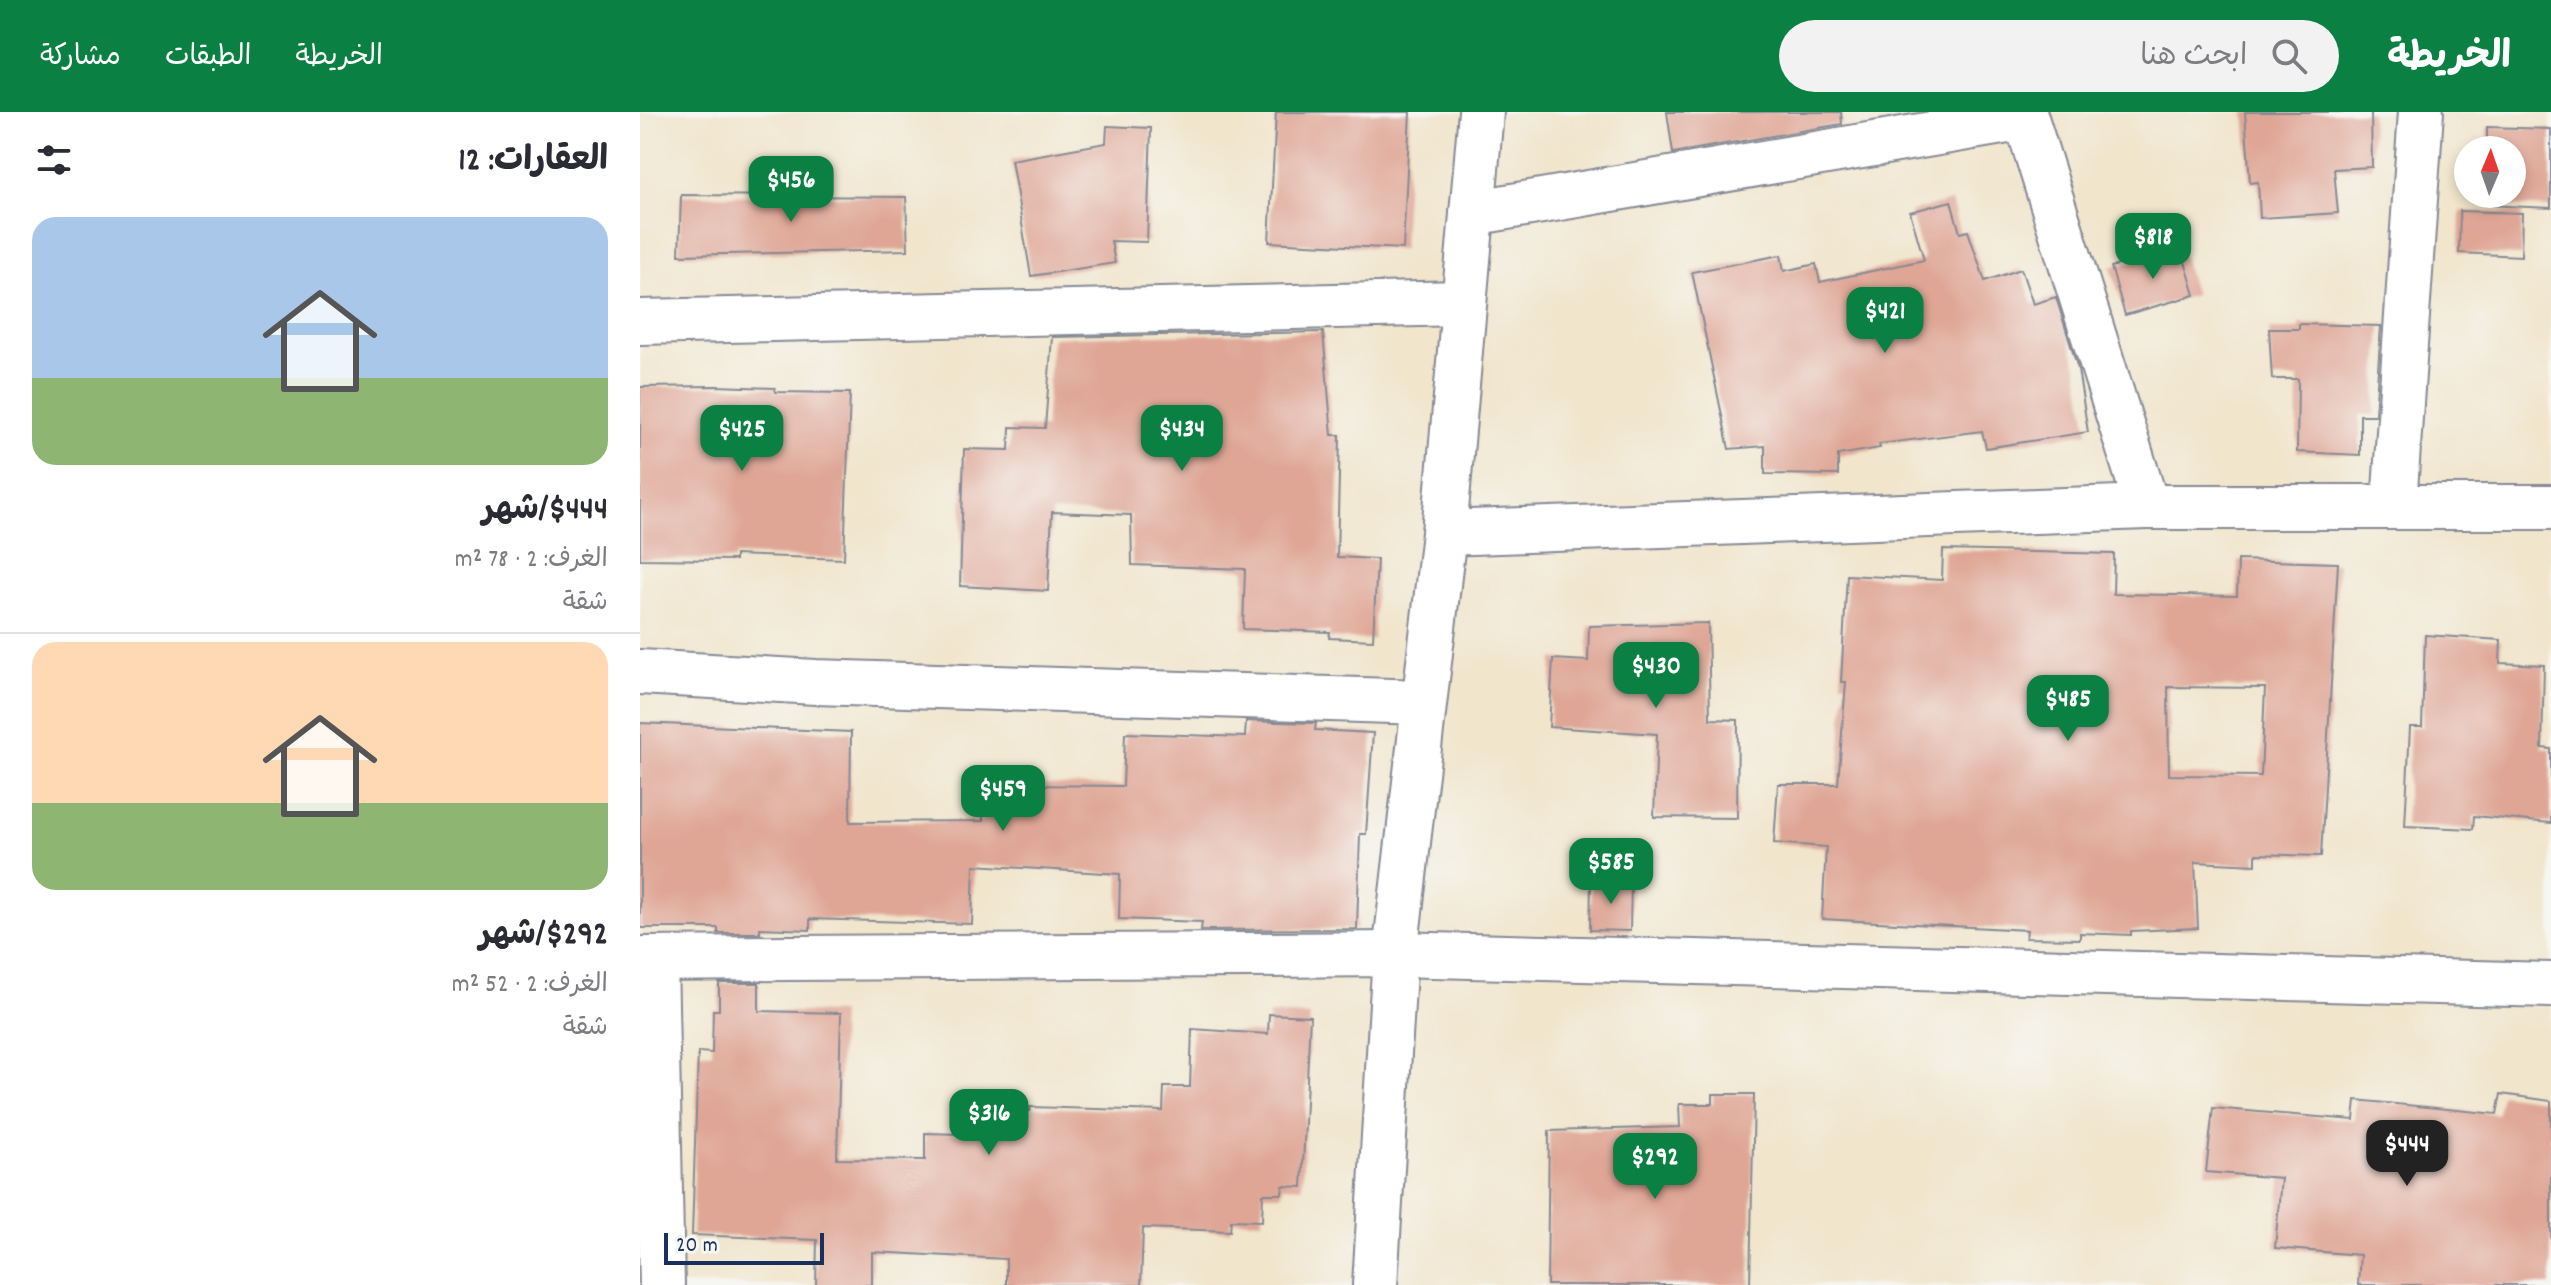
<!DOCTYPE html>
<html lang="ar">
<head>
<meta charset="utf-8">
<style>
  :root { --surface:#fff; --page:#f2f2f3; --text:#2b2b33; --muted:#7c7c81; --line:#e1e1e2; --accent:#0b8043 }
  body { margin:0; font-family:Dekko,"Playpen Sans Arabic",sans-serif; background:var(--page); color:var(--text); direction:rtl; height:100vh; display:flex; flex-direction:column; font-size:30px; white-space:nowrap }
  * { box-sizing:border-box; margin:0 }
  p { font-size:26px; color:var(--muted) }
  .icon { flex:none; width:44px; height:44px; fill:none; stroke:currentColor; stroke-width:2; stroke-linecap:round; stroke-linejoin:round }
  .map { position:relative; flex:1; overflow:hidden; direction:ltr }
  .side { display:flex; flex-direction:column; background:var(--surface); width:640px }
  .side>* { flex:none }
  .needle { width:52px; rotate:2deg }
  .buttons { position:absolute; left:1814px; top:24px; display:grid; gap:16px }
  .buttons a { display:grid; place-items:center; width:72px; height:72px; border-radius:50%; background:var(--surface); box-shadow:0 4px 12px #0003; font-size:40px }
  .scale { position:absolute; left:24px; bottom:20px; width:160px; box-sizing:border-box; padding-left:8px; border:4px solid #1b2f5e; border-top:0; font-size:22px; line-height:28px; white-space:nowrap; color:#1b2f5e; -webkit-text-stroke:6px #f6f6f2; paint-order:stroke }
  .price { position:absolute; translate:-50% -68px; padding:0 18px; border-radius:16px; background:var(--accent); color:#fff; font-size:26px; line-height:52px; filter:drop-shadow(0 2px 4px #0008) }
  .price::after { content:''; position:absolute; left:50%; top:48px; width:24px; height:18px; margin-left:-12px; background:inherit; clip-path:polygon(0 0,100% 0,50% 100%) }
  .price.active { background:#222; color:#fff }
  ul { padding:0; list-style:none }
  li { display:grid; align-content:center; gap:16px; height:424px; padding:0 32px }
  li+li { border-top:2px solid var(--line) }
  li span { display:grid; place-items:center; height:248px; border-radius:24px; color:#555 }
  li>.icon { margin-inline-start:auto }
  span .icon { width:144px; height:144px; fill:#fffc; stroke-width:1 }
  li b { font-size:34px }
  h2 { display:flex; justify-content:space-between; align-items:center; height:96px; padding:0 32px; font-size:34px }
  header { display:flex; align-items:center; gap:48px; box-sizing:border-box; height:112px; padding:0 40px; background:var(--accent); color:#fff }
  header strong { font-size:38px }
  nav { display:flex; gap:44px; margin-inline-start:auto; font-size:28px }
  .search { width:560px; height:72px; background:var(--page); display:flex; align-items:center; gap:20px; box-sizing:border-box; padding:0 28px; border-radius:44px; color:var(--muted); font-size:30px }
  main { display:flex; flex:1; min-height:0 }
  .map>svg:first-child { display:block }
</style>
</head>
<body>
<header>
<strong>الخريطة</strong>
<div class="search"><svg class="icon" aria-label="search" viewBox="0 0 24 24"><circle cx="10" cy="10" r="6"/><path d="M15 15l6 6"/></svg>ابحث هنا</div>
<nav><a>الخريطة</a><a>الطبقات</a><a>مشاركة</a></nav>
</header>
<main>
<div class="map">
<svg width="1911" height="1173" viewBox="0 0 1911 1173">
  <rect width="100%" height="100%" fill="#f6f6f2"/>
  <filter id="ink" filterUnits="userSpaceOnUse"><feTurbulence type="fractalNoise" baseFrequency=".0125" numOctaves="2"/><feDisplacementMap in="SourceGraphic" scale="16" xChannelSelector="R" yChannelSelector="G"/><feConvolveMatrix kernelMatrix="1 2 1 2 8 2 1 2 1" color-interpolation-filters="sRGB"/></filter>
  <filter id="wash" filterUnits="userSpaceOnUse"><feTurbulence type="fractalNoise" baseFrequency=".006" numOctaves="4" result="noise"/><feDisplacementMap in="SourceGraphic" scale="32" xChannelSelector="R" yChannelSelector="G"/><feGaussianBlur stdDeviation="1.8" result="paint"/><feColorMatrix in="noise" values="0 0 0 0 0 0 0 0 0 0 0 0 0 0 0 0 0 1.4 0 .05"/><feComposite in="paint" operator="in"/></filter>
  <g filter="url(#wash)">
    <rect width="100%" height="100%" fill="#f1e5cc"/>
    <g id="blocks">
      <!-- building -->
      <g fill="#dfa695" fill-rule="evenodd">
        <polygon points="636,0 770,0 763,137 629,130"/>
        <polygon points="1027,0 1201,0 1202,12 1033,41"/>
        <polygon points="1605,0 1731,0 1732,55 1694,57 1698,101 1620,106 1618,70 1610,71"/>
        <polygon points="467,14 511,16 507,130 471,129 475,151 391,164 371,48 466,31"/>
        <polygon points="1847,15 1911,17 1911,96 1845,93 1845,82 1872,82 1872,38 1847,38"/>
        <polygon points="41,83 266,85 268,138 39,143"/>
        <polygon points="1311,89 1320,121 1328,119 1345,169 1381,157 1393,192 1416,185 1438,257 1448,320 1346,336 1342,319 1239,332 1240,336 1198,343 1198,363 1125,362 1125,334 1089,337 1052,160 1141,143 1144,159 1176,152 1180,170 1284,148 1270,100"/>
        <polygon points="1820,99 1882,101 1881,144 1819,141"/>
        <polygon points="1524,140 1542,140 1555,183 1485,203 1471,155"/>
        <polygon points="1659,212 1741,214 1735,303 1720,303 1720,343 1657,340 1658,267 1632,267 1629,217 1659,217"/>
        <polygon points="683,220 692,323 700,323 697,445 737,447 733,528 689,526 690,520 603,517 605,457 492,453 491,403 412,400 408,479 320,474 324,337 369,338 370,315 405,316 412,225"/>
        <polygon points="75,274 135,276 135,280 210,281 204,447 95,443 95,448 0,447 0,275"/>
        <path d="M1303 438 1474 442 1473 482 1597 484 1598 448 1698 451 1681 744 1616 742V753L1555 750 1558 816 1491 819V823L1440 821V827L1386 826 1387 818 1182 807 1186 735 1134 731 1138 672H1198L1206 570H1201L1207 463 1302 468ZM1528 575 1625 576 1621 664 1529 663Z"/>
        <polygon points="1068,511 1070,607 1098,608 1097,706 1014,705 1017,622 909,615 913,547 948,549 949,514"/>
        <polygon points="1785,523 1861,528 1860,551 1904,553 1902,636 1911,637 1911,711 1834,704 1833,717 1765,714 1770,615 1782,615"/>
        <polygon points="606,609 676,611 675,618 733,621 726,722 720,722 717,817 561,818 562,810 479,807 480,762 334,753 332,812 170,807 170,818 120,816 120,821 78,821 78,816 0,816 0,611 211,620 210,710 343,709 343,685 383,685 383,673 483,674 485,621 605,625"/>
        <polygon points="951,769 991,769 990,819 950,818"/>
        <polygon points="79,871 119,871 119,899 201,901 197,1047 285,1048 285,1021 321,1022 321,1011 363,1011 363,999 390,999 390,995 523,999 524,975 550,975 552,917 628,922 629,902 670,904 662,1075 643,1074 642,1082 623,1082 622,1109 591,1108 590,1119 503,1116 501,1173 366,1173 366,1147 232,1140 232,1173 176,1173 177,1128 52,1123 58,940 72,941 73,898 79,898"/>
        <polygon points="1073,982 1114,982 1110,1173 907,1173 909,1019 1040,1015 1039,992 1073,992"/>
        <polygon points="1861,982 1911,989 1911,1173 1718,1173 1720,1143 1635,1136 1641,1066 1566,1060 1573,996 1714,1008 1716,988 1857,1002"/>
      </g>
    </g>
  </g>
  <g filter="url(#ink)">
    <use href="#blocks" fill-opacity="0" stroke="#868a95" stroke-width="2"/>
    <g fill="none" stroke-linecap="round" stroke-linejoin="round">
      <!-- minor casing -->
      <g stroke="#868a95" stroke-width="48">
        <g id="minor">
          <polyline points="1384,0 1507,395"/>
          <polyline points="832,101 1385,6"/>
          <polyline points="0,210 822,191"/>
          <polyline points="1754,393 1781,0"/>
          <polyline points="804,421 1507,395 1911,395"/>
          <polyline points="0,560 176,570 783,590"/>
          <polyline points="0,847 755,842 1911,873"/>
          <polyline points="15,847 22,1173"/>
        </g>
      </g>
      <!-- tertiary casing -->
      <g stroke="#868a95" stroke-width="48">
        <polyline id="tertiary" points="735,1173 755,842 804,421 841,0"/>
      </g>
      <!-- minor -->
      <use href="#minor" stroke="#fff" stroke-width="44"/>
      <!-- tertiary -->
      <use href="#tertiary" stroke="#fff" stroke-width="44"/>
    </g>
  </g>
</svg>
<div class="buttons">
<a><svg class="needle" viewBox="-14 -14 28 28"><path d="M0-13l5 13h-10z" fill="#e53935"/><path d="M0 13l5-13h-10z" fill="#7c7c81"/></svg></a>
</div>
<div class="scale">20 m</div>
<b class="price" style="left:151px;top:112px">$456</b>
<b class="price" style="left:1513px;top:169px">$818</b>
<b class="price" style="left:1245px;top:243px">$421</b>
<b class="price" style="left:102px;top:361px">$425</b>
<b class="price" style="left:542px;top:361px">$434</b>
<b class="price" style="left:1016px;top:598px">$430</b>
<b class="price" style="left:1428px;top:631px">$485</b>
<b class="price" style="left:363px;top:721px">$459</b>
<b class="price" style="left:971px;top:794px">$585</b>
<b class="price" style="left:349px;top:1045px">$316</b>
<b class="price active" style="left:1767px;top:1076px">$444</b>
<b class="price" style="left:1015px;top:1089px">$292</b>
</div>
<section class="side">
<h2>العقارات: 12<svg class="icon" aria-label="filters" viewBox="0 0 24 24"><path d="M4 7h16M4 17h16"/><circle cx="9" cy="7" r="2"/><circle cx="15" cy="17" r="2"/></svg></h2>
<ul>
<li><span style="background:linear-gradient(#a9c7e8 65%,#8fb573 0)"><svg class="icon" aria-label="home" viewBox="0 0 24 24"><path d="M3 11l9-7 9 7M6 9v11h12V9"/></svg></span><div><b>$444/شهر</b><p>الغرف: 2 · 78 m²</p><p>شقة</p></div></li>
<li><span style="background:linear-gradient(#ffd9b3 65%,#8fb573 0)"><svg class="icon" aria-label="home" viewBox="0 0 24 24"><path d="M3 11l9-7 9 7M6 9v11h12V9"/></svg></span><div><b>$292/شهر</b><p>الغرف: 2 · 52 m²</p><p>شقة</p></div></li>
</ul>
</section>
</main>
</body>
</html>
